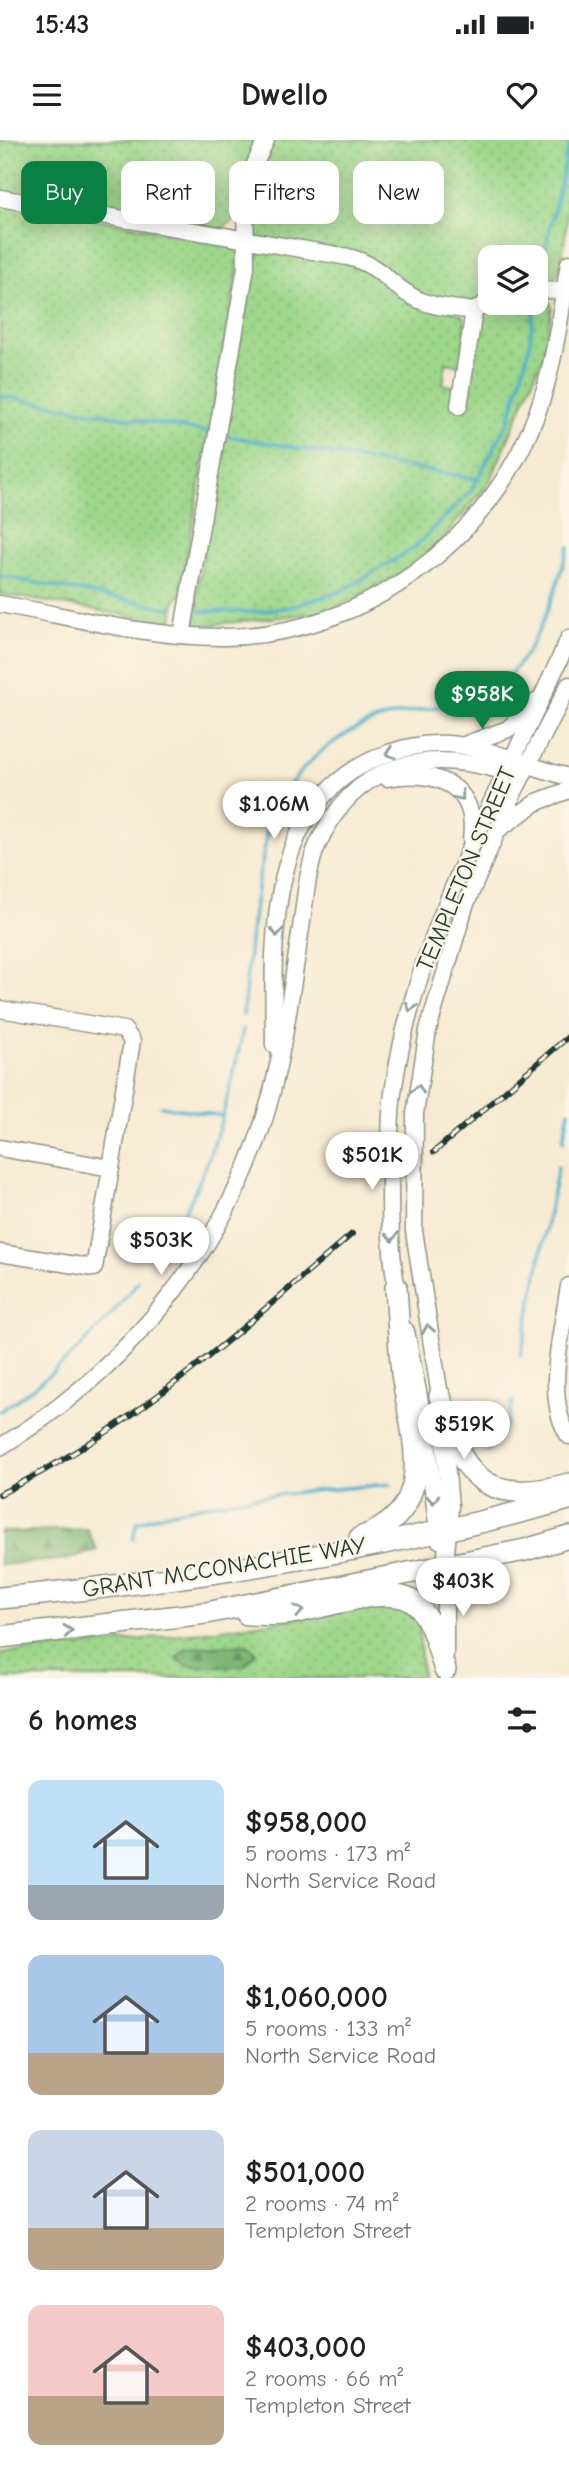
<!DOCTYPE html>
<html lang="en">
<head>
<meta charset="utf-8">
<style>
  :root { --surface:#fff; --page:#f6f6f6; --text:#202124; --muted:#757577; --accent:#0b8043 }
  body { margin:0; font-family:"Comic Neue",sans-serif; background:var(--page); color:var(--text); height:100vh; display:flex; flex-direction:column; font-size:26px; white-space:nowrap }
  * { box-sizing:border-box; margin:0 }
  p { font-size:23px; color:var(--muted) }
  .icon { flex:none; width:38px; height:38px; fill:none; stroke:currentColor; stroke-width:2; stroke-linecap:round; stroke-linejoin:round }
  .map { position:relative; height:1538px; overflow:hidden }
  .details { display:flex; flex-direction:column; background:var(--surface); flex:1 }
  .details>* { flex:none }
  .guide { position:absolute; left:21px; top:21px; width:528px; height:63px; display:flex; gap:14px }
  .controls { position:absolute; left:478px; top:105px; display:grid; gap:14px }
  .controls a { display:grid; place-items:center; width:70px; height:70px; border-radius:14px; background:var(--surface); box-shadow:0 4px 18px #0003; font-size:35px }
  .price { position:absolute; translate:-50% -60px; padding:0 16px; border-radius:24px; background:#fff; color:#222; font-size:23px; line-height:46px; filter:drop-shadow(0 2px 4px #0008) }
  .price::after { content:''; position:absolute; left:50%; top:42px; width:21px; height:16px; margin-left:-10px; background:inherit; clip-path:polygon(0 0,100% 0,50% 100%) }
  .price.active { background:var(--accent); color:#fff }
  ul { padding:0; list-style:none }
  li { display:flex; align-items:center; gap:21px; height:175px; padding:0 28px }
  li span { display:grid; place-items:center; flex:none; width:196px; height:140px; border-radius:14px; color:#555 }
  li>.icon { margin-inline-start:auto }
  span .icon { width:84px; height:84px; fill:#fffc; stroke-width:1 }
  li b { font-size:30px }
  h2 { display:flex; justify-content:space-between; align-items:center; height:84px; padding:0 28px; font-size:30px }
  .tag { padding:0 24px; border-radius:14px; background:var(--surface); box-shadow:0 4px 18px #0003; font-size:24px; line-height:63px }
  .tag.active { background:var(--accent); color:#fff }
  .status { display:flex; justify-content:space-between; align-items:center; height:49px; padding:0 35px; background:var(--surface); direction:ltr }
  .status svg { height:19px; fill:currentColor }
  header { display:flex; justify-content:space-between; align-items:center; height:91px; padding:0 28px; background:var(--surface); font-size:32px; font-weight:700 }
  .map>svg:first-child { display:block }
</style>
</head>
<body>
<div class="status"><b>15:43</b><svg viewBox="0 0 49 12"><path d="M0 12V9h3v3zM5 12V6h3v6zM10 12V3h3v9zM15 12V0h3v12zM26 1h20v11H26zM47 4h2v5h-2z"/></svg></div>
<header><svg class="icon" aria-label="menu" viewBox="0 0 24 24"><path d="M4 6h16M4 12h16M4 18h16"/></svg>Dwello<svg class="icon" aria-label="heart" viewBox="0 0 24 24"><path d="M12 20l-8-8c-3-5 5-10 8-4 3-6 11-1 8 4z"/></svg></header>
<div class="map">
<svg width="569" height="1538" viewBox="0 0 569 1538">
  <defs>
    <pattern id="grass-dots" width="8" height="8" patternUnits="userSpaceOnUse" patternTransform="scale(1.75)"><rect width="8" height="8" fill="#9dd78b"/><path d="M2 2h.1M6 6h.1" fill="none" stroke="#87b979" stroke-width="1.8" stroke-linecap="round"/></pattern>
    <pattern id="forest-firs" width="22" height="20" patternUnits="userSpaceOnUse" patternTransform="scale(1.75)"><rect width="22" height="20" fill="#7eb877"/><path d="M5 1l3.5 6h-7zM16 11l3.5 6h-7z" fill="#679762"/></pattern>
  </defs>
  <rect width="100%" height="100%" fill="#fcf5e5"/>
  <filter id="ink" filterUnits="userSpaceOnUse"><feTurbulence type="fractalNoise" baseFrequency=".0143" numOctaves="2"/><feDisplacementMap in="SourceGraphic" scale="14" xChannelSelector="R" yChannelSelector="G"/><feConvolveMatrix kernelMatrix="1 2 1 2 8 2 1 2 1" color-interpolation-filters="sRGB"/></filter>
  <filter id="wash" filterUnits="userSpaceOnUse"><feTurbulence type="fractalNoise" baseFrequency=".00686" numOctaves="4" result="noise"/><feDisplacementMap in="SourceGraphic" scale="28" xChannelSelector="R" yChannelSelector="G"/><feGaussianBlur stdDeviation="1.57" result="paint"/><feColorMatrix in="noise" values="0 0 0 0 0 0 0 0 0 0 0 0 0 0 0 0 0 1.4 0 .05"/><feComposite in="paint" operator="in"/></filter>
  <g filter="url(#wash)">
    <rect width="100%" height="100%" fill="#f7ead2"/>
    <!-- grass -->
    <g fill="url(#grass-dots)" stroke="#5e8a60" stroke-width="2">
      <polygon points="0,0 259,0 240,34 235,79 222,89 0,54"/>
      <path d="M273 0H569C569 35 569 100 558 132 554 142 544 144 536 146V117H490V155L472 163 425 158 398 139 256 96 252 91 250 52Z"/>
      <polygon points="0,61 236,105 241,112 180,456 175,461 172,479 166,482 0,454"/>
      <polygon points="262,110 342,120 462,175 465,178 462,226 446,223 443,244 457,247 484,172 497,163 536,163 536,154 547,157 552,167 544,214 490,342 422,423 327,472 199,486 195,481 198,462 195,461 253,125"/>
      <path d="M387 1463 413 1472 419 1482 422 1538H0V1513C130 1503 259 1486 387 1463Z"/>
    </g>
    <!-- forest -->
    <g fill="url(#forest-firs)" stroke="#4e7a56" stroke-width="2">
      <polygon points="87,1389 97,1410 69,1419 0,1425 0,1392"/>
      <polygon points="246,1504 256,1512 244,1526 187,1526 176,1518 187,1508"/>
    </g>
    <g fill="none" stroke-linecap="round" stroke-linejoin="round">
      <!-- stream -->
      <g stroke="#4db1cc" stroke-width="3.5">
        <polyline points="540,131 569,5"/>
        <polyline points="0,256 207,292"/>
        <polyline points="227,296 477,339"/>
        <polyline points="0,436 173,469"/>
        <polyline points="197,471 254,472 290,467 342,451 414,408 471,351 510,278 529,208 535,163"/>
        <path d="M243 875C248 822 252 769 263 717 265 704 266 688 272 676 296 624 343 585 400 574 441 566 481 563 512 532 542 500 555 448 569 407"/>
        <polyline points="161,966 222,976"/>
        <polyline points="563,1001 569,971"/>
        <path d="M162 1108C208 1043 228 966 243 889"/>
        <polyline points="521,1216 558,1027"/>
        <path d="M0 1271C54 1238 99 1191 138 1142"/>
        <polyline points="487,1312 507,1285 513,1262"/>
        <path d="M133 1399 137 1382C218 1356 307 1352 391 1344"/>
      </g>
    </g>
  </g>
  <g filter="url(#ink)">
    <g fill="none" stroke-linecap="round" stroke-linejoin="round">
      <!-- minor casing -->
      <g stroke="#8b9483" stroke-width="19">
        <g id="minor">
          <path d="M0 58 348 117C384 126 391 148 419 160 436 168 456 168 474 171L490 160"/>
          <polyline points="536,150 564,151"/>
          <polyline points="459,266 474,171"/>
          <path d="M0 464C73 477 150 498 225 497 363 495 490 402 537 273 555 225 560 173 569 123"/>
          <polyline points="182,495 246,127 245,52 248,39 266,0"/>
          <polyline points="467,604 508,589 536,562"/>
          <path d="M387 638C434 629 479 644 471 700"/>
          <polyline points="499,689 537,662 569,650"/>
          <polyline points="0,869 124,890 132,901 111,1028 0,1008"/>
          <path d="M274 905C273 806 264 672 370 621 396 608 428 601 457 605 497 610 531 628 569 637"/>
          <polyline points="0,1113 94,1128 111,1028"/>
          <path d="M569 1146C563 1188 543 1259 569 1296"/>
          <path d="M398 1155C390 1118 390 1076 390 1039 390 1011 389 981 393 953 415 790 504 647 569 498"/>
          <polyline points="406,1191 426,1292 439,1400"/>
          <path d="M0 1307C112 1239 205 1134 253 1011 280 943 289 866 300 794 305 766 306 733 317 706 354 622 425 607 506 632L515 630"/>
          <polyline points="445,1515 445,1426 450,1366 440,1256 414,1091 415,974 428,890 465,766 514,652 569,545"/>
        </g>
      </g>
      <!-- major casing -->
      <g stroke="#8b9483" stroke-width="24">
        <g id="major">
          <path d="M440 1256C460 1335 483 1367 569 1344"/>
          <path d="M360 1398C442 1369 411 1297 402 1233 399 1204 398 1175 396 1147"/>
          <path d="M0 1458C192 1440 383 1411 569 1359"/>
          <path d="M247 1474C260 1474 273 1475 285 1474 318 1471 392 1440 417 1465 433 1481 438 1509 445 1530"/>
          <polyline points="0,1497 206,1473 525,1410 569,1397"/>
        </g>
      </g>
      <!-- minor -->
      <use href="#minor" stroke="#fff" stroke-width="16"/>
      <!-- major -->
      <use href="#major" stroke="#fff" stroke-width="21"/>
      <!-- rail casing -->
      <g stroke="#1f3d34" stroke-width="6">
        <g id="rail">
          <polyline points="434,1012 569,896"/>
          <path d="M0 1354C138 1285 237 1193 352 1094"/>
        </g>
      </g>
      <!-- rail -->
      <use href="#rail" stroke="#fcf5e5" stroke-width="3.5" stroke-dasharray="10" stroke-linecap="butt"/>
    </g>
    <!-- one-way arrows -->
    <defs><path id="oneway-chevron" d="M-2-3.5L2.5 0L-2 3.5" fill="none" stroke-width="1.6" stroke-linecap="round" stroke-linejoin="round" transform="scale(1.75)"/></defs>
    <g stroke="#8f9e9a">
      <use href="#oneway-chevron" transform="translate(390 613) rotate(162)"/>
      <use href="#oneway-chevron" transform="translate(460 656) rotate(50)"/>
      <use href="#oneway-chevron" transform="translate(277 792) rotate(92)"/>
      <use href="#oneway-chevron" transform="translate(411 867) rotate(105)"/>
      <use href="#oneway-chevron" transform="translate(418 949) rotate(-82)"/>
      <use href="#oneway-chevron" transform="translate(392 1097) rotate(85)"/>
      <use href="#oneway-chevron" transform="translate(428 1189) rotate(-100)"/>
      <use href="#oneway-chevron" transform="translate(433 1359) rotate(85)"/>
      <use href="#oneway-chevron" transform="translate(299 1471) rotate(-11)"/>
      <use href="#oneway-chevron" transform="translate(68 1491) rotate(-6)"/>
    </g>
  </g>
  <g text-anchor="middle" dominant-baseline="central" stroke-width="5" stroke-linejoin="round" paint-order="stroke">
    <!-- street labels -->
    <g font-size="24" fill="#1f3d34" stroke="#fcf5e5">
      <text transform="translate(466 729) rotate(-67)">TEMPLETON STREET</text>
      <text transform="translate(224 1427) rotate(-9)">GRANT MCCONACHIE WAY</text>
    </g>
  </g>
</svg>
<div class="controls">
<a><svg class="icon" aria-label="layers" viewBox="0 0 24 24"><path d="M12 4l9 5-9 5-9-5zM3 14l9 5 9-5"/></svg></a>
</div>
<b class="price active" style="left:482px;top:591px">$958K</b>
<b class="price" style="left:274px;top:701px">$1.06M</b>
<b class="price" style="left:372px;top:1052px">$501K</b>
<b class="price" style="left:161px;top:1137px">$503K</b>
<b class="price" style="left:464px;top:1321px">$519K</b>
<b class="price" style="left:463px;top:1478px">$403K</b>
<div class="guide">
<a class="tag active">Buy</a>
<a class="tag">Rent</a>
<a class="tag">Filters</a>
<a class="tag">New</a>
</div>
</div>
<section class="details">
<h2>6 homes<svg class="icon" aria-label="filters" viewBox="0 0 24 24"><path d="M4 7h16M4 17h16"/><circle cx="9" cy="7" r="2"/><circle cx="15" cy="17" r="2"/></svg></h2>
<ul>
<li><span style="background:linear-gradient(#bfe0f5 75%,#9aa5b1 0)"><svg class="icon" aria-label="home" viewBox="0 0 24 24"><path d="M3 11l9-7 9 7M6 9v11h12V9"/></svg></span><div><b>$958,000</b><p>5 rooms · 173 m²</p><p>North Service Road</p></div></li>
<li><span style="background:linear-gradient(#a9c7e8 70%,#b9a48a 0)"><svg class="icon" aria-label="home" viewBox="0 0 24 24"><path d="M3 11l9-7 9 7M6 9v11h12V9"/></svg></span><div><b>$1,060,000</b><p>5 rooms · 133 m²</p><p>North Service Road</p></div></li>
<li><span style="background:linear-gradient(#c9d6e8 70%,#b9a48a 0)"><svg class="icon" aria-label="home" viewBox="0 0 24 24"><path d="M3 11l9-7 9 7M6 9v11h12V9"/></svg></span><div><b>$501,000</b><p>2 rooms · 74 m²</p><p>Templeton Street</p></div></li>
<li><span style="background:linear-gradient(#f6c9c9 65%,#b9a48a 0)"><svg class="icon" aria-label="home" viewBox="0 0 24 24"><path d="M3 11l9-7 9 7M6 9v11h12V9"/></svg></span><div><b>$403,000</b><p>2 rooms · 66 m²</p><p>Templeton Street</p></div></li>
</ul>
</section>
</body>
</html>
